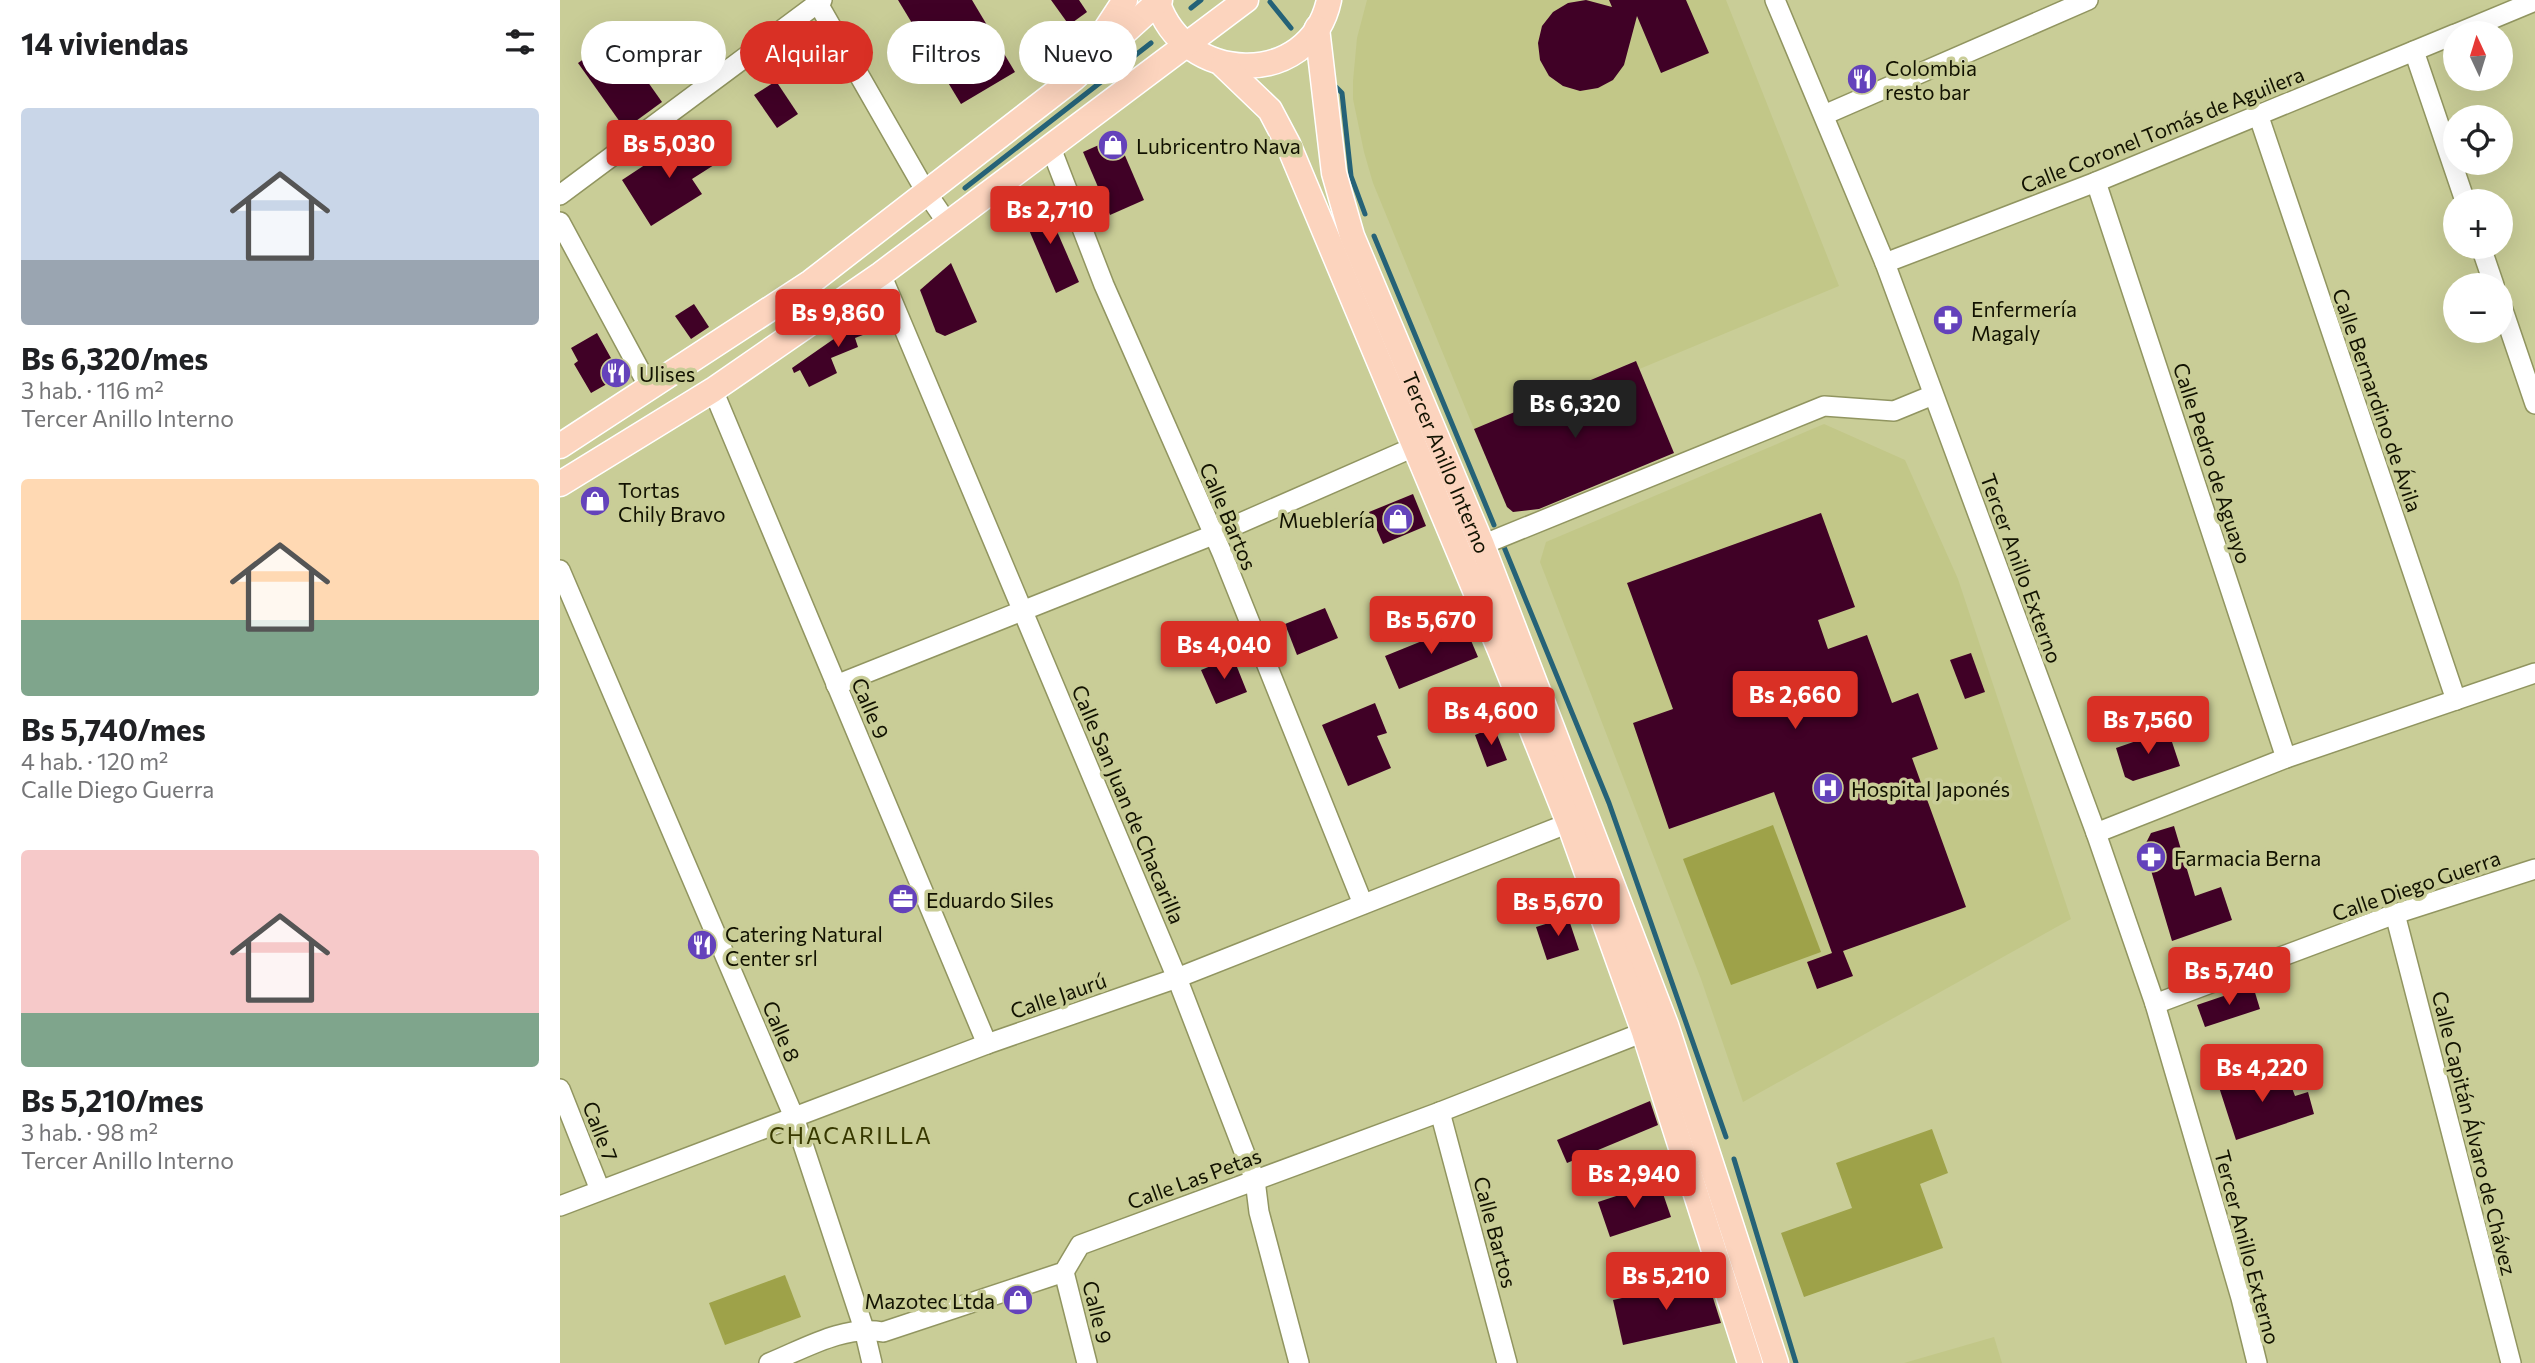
<!DOCTYPE html>
<html lang="es">
<head>
<meta charset="utf-8">
<style>
  :root { --surface:#fff; --page:#f6f6f6; --text:#202124; --muted:#757577; --accent:#d93025 }
  body { margin:0; font-family:Commissioner,sans-serif; background:var(--page); color:var(--text); height:100vh; display:flex; flex-direction:column; font-size:26px; white-space:nowrap }
  * { box-sizing:border-box; margin:0 }
  p { font-size:23px; color:var(--muted) }
  .icon { flex:none; width:38px; height:38px; fill:none; stroke:currentColor; stroke-width:2; stroke-linecap:round; stroke-linejoin:round }
  .map { position:relative; flex:1; overflow:hidden }
  .details { display:flex; flex-direction:column; background:var(--surface); width:560px }
  .details>* { flex:none }
  .banner { position:absolute; left:21px; top:21px; width:665px; height:63px; display:flex; gap:14px }
  .needle { width:46px; rotate:356deg }
  .controls { position:absolute; left:1883px; top:21px; display:grid; gap:14px }
  .controls a { display:grid; place-items:center; width:70px; height:70px; border-radius:50%; background:var(--surface); box-shadow:0 7px 28px #0002; font-size:35px }
  .price { position:absolute; translate:-50% -60px; padding:0 16px; border-radius:7px; background:var(--accent); color:#fff; font-size:23px; line-height:46px; filter:drop-shadow(0 2px 4px #0008) }
  .price::after { content:''; position:absolute; left:50%; top:42px; width:21px; height:16px; margin-left:-10px; background:inherit; clip-path:polygon(0 0,100% 0,50% 100%) }
  .price.on { background:#222; color:#fff }
  ul { padding:0; list-style:none }
  li { display:grid; align-content:center; gap:14px; height:371px; padding:0 21px }
  li span { display:grid; place-items:center; height:217px; border-radius:7px; color:#555 }
  li>.icon { margin-inline-start:auto }
  span .icon { width:126px; height:126px; fill:#fffc; stroke-width:1 }
  li b { font-size:30px }
  h2 { display:flex; justify-content:space-between; align-items:center; height:84px; padding:0 21px; font-size:30px }
  .chip { padding:0 24px; border-radius:32px; background:var(--surface); box-shadow:0 7px 28px #0002; font-size:24px; line-height:63px }
  .chip.on { background:var(--accent); color:#fff }
  main { display:flex; flex:1; min-height:0 }
  .map>svg:first-child { display:block }
</style>
</head>
<body>
<main>
<section class="details">
<h2>14 viviendas<svg class="icon" aria-label="filters" viewBox="0 0 24 24"><path d="M4 7h16M4 17h16"/><circle cx="9" cy="7" r="2"/><circle cx="15" cy="17" r="2"/></svg></h2>
<ul>
<li><span style="background:linear-gradient(#c9d6e8 70%,#9aa5b1 0)"><svg class="icon" aria-label="home" viewBox="0 0 24 24"><path d="M3 11l9-7 9 7M6 9v11h12V9"/></svg></span><div><b>Bs 6,320/mes</b><p>3 hab. · 116 m²</p><p>Tercer Anillo Interno</p></div></li>
<li><span style="background:linear-gradient(#ffd9b3 65%,#7fa58c 0)"><svg class="icon" aria-label="home" viewBox="0 0 24 24"><path d="M3 11l9-7 9 7M6 9v11h12V9"/></svg></span><div><b>Bs 5,740/mes</b><p>4 hab. · 120 m²</p><p>Calle Diego Guerra</p></div></li>
<li><span style="background:linear-gradient(#f6c9c9 75%,#7fa58c 0)"><svg class="icon" aria-label="home" viewBox="0 0 24 24"><path d="M3 11l9-7 9 7M6 9v11h12V9"/></svg></span><div><b>Bs 5,210/mes</b><p>3 hab. · 98 m²</p><p>Tercer Anillo Interno</p></div></li>
</ul>
</section>
<div class="map">
<svg width="1975" height="1363" viewBox="0 0 1975 1363">
  <rect width="100%" height="100%" fill="#c9cd97"/>
  <!-- built -->
  <g fill="#c2c788">
    <polygon points="807,0 1166,0 1279,286 1077,370 1075,361 914,429 813,183 804,152 793,99 793,81 797,38"/>
    <polygon points="1264,424 1345,460 1398,579 1511,919 1183,1102 1141,979 980,562 986,542"/>
    <polygon points="1434,1337 1442,1363 1344,1363"/>
  </g>
  <!-- green -->
  <g fill="#9ea249">
    <polygon points="1213,825 1261,952 1171,985 1123,859"/>
    <polygon points="1372,1129 1388,1173 1360,1184 1383,1248 1244,1297 1221,1233 1292,1208 1276,1163"/>
    <polygon points="225,1275 241,1317 165,1345 149,1303"/>
  </g>
  <g fill="none" stroke-linecap="round" stroke-linejoin="round">
    <!-- stream -->
    <g stroke="#256277" stroke-width="5">
      <polyline points="710,2 731,28"/>
      <polyline points="631,8 641,0"/>
      <polyline points="776,87 782,93 791,176 805,214"/>
      <polyline points="405,188 591,43"/>
      <polyline points="814,236 934,525"/>
      <polyline points="944,547 1049,803 1166,1137"/>
      <polyline points="1174,1159 1236,1363"/>
    </g>
  </g>
  <!-- building -->
  <g fill="#400126">
    <polygon points="338,0 412,0 455,72 401,104"/>
    <polygon points="491,0 519,0 527,12 509,25"/>
    <polygon points="1026,0 1052,7 1049,0 1126,0 1149,53 1101,73 1077,16 1064,65 1053,80 1038,88 1020,91 1003,86 989,76 980,60 978,43 982,26 993,12 1008,3"/>
    <polygon points="56,37 102,102 65,129 18,63"/>
    <polygon points="216,81 238,114 217,128 194,95"/>
    <polygon points="142,137 153,153 148,156 154,165 132,179 142,194 91,226 62,180 118,143 122,150"/>
    <polygon points="557,137 584,200 550,215 523,152"/>
    <polygon points="483,199 519,282 496,293 460,209"/>
    <polygon points="391,263 417,322 385,336 376,332 360,290"/>
    <polygon points="134,304 149,327 131,339 115,316"/>
    <polygon points="314,311 324,314 329,325 295,338 298,347 271,358 277,373 249,387 240,370 234,373 232,368"/>
    <polygon points="37,333 61,376 31,393 14,364 18,361 11,348"/>
    <polygon points="1076,361 1114,453 979,509 953,512 947,507 914,429"/>
    <polygon points="853,494 866,526 823,544 809,512"/>
    <polygon points="1261,513 1295,607 1258,620 1268,649 1307,635 1332,703 1358,693 1378,749 1352,758 1406,907 1283,951 1293,976 1257,989 1247,962 1272,953 1214,792 1109,829 1073,723 1113,709 1067,583"/>
    <polygon points="765,608 778,638 737,655 725,624"/>
    <polygon points="904,624 918,657 839,689 825,656"/>
    <polygon points="1411,653 1425,692 1405,699 1390,660"/>
    <polygon points="673,657 687,692 656,704 641,670"/>
    <polygon points="815,703 827,733 817,736 831,768 788,786 762,725"/>
    <polygon points="934,727 947,760 927,767 915,735"/>
    <polygon points="1608,730 1620,766 1573,781 1565,777 1556,748"/>
    <polygon points="1614,826 1635,896 1661,887 1672,920 1612,941 1584,847 1591,833"/>
    <polygon points="1008,917 1019,950 987,960 976,927"/>
    <polygon points="1693,986 1700,1009 1645,1027 1637,1005"/>
    <polygon points="1701,1071 1704,1082 1727,1075 1735,1096 1748,1092 1754,1114 1676,1140 1658,1084"/>
    <polygon points="1090,1101 1098,1125 1007,1163 997,1140"/>
    <polygon points="1099,1182 1111,1217 1050,1237 1038,1202"/>
    <polygon points="1147,1279 1161,1323 1063,1345 1053,1300"/>
  </g>
  <g fill="none" stroke-linecap="round" stroke-linejoin="round">
    <!-- minor casing -->
    <g stroke="#919560" stroke-width="22">
      <g id="minor">
        <polyline points="256,0 366,192 388,224"/>
        <polyline points="1215,0 1325,263 1536,833 1595,1004 1681,1298 1697,1363"/>
        <polyline points="1898,33 1975,1"/>
        <polyline points="1854,51 1905,201"/>
        <polyline points="1698,114 1896,700"/>
        <polyline points="1264,115 1528,0"/>
        <polyline points="491,148 544,285 662,553 803,904"/>
        <polyline points="1536,182 1726,758"/>
        <polyline points="0,195 262,0"/>
        <polyline points="0,222 90,389"/>
        <polyline points="1921,247 1934,285"/>
        <polyline points="1325,263 1536,182 1895,34"/>
        <polyline points="321,274 617,978 695,1180 699,1212 739,1363"/>
        <polyline points="1941,304 1975,404"/>
        <polyline points="153,390 427,1044"/>
        <polyline points="922,545 1264,406 1334,411 1373,395"/>
        <polyline points="0,570 234,1117 304,1329 312,1363"/>
        <polyline points="276,685 653,535 854,447"/>
        <polyline points="1536,833 1726,758 1975,673"/>
        <polyline points="1835,914 1951,1363"/>
        <polyline points="1595,1004 1835,914 1975,869"/>
        <polyline points="0,1089 40,1190"/>
        <polyline points="880,1112 947,1363"/>
        <polyline points="0,1206 427,1044 617,978 1009,823"/>
        <polyline points="504,1272 527,1363"/>
        <path d="M209 1363C246 1348 283 1325 323 1332L504 1272 520 1245 880 1112 1084 1032"/>
      </g>
    </g>
    <!-- major casing -->
    <g stroke="#fff" stroke-width="27">
      <g id="major">
        <path d="M597 0C622 85 750 90 769 0"/>
        <path id="s1" d="M757 28 774 173 792 236 922 545 1106 1025 1216 1363"/>
        <polyline points="533,49 565,0"/>
        <polyline points="663,65 710,110 728,144 940,650 1009,823 1084,1032 1190,1363"/>
        <polyline points="0,446 251,282 513,79 600,0"/>
        <polyline points="0,484 153,390 321,274 686,0"/>
      </g>
    </g>
    <!-- minor -->
    <use href="#minor" stroke="#fff" stroke-width="19"/>
    <!-- major -->
    <use href="#major" stroke="#fcd4be" stroke-width="24"/>
  </g>
  <!-- icons -->
  <defs>
    <g id="restaurant-disc" transform="scale(1.575)"><circle r="9.5" fill="#6442bb" stroke="#c9cd97"/><path d="M-5-6h1v4h1v-4h1v4h1v-4h1v5L-1.5 .5V6h-2V.5L-5-1ZM5-6V6H3V1.5H1.5Q1.5-4 5-6Z" fill="#fff"/></g>
    <g id="shop-disc" transform="scale(1.575)"><circle r="9.5" fill="#6442bb" stroke="#c9cd97"/><path d="M-5-2.5h2.3a2.7 3.5 0 0 1 5.4 0H5L5.5 6h-11ZM-1.5-2.5h3a1.5 2.3 0 0 0-3 0Z" fill="#fff"/></g>
    <g id="pharmacy-disc" transform="scale(1.575)"><circle r="9.5" fill="#6442bb" stroke="#c9cd97"/><path d="M-2-6h4v4h4v4h-4v4h-4v-4h-4v-4h4Z" fill="#fff"/></g>
    <g id="hospital-disc" transform="scale(1.575)"><circle r="9.5" fill="#6442bb" stroke="#c9cd97"/><path d="M-5-5h3v3.5h4V-5h3V5h-3V1.5h-4V5h-3Z" fill="#fff"/></g>
    <g id="office-disc" transform="scale(1.575)"><circle r="9.5" fill="#6442bb" stroke="#c9cd97"/><path d="M-6-3h4V-5.5h4V-3h4V5H-6ZM-1-4.5V-3h2v-1.5ZM-6 0V1H6V0Z" fill="#fff"/></g>
  </defs>
  <g fill-rule="evenodd">
    <use href="#restaurant-disc" x="1302" y="79"/>
    <use href="#shop-disc" x="553" y="145"/>
    <use href="#pharmacy-disc" x="1388" y="320"/>
    <use href="#restaurant-disc" x="56" y="373"/>
    <use href="#shop-disc" x="35" y="501"/>
    <use href="#shop-disc" x="838" y="519"/>
    <use href="#hospital-disc" x="1268" y="788"/>
    <use href="#pharmacy-disc" x="1591" y="857"/>
    <use href="#office-disc" x="343" y="899"/>
    <use href="#restaurant-disc" x="142" y="945"/>
    <use href="#shop-disc" x="458" y="1300"/>
  </g>
  <g text-anchor="middle" dominant-baseline="central" stroke-width="7" stroke-linejoin="round" paint-order="stroke">
    <!-- poi labels -->
    <g font-size="21" fill="#121201" stroke="#c9cd97" text-anchor="start">
      <text x="1325" y="67">Colombia<tspan x="1325" dy="24">resto bar</tspan></text>
      <text x="576" y="145">Lubricentro Nava</text>
      <text x="1411" y="308">Enfermería<tspan x="1411" dy="24">Magaly</tspan></text>
      <text x="79" y="373">Ulises</text>
      <text x="58" y="489">Tortas<tspan x="58" dy="24">Chily Bravo</tspan></text>
      <text x="815" y="519" text-anchor="end">Mueblería</text>
      <text x="1291" y="788">Hospital Japonés</text>
      <text x="1614" y="857">Farmacia Berna</text>
      <text x="366" y="899">Eduardo Siles</text>
      <text x="165" y="933">Catering Natural<tspan x="165" dy="24">Center srl</tspan></text>
      <text x="435" y="1300" text-anchor="end">Mazotec Ltda</text>
    </g>
    <!-- street labels -->
    <g font-size="21" fill="#121201" stroke="#c9cd97">
      <text transform="translate(1602 129) rotate(-22)">Calle Coronel Tomás de Aguilera</text>
      <text transform="translate(1818 400) rotate(71)">Calle Bernardino de Ávila</text>
      <text stroke="none"><textPath href="#s1" startOffset="457">Tercer Anillo Interno</textPath></text>
      <text transform="translate(1653 463) rotate(72)">Calle Pedro de Aguayo</text>
      <text transform="translate(669 516) rotate(67)">Calle Bartos</text>
      <text transform="translate(1462 568) rotate(70)">Tercer Anillo Externo</text>
      <text transform="translate(311 708) rotate(67)">Calle 9</text>
      <text transform="translate(569 804) rotate(67)">Calle San Juan de Chacarilla</text>
      <text transform="translate(1856 885) rotate(-19)">Calle Diego Guerra</text>
      <text transform="translate(498 995) rotate(-19)">Calle Jaurú</text>
      <text transform="translate(222 1031) rotate(67)">Calle 8</text>
      <text transform="translate(41 1131) rotate(69)">Calle 7</text>
      <text transform="translate(1915 1133) rotate(76)">Calle Capitán Álvaro de Chávez</text>
      <text transform="translate(634 1178) rotate(-20)">Calle Las Petas</text>
      <text transform="translate(936 1232) rotate(75)">Calle Bartos</text>
      <text transform="translate(1688 1247) rotate(75)">Tercer Anillo Externo</text>
      <text transform="translate(538 1312) rotate(76)">Calle 9</text>
    </g>
    <!-- neighbourhood labels -->
    <g font-size="23" letter-spacing="2" fill="#373800" stroke="#c9cd97">
      <text x="291" y="1135">CHACARILLA</text>
    </g>
  </g>
</svg>
<div class="controls">
<a><svg class="needle" viewBox="-14 -14 28 28"><path d="M0-13l5 13h-10z" fill="#e53935"/><path d="M0 13l5-13h-10z" fill="#757577"/></svg></a>
<a><svg class="icon" aria-label="locate" viewBox="0 0 24 24"><circle cx="12" cy="12" r="6"/><path d="M12 2v4M12 18v4M2 12h4M18 12h4"/></svg></a>
<a>+</a>
<a>−</a>
</div>
<b class="price" style="left:109px;top:180px">Bs 5,030</b>
<b class="price" style="left:490px;top:246px">Bs 2,710</b>
<b class="price" style="left:278px;top:349px">Bs 9,860</b>
<b class="price on" style="left:1015px;top:440px">Bs 6,320</b>
<b class="price" style="left:871px;top:656px">Bs 5,670</b>
<b class="price" style="left:664px;top:681px">Bs 4,040</b>
<b class="price" style="left:1235px;top:731px">Bs 2,660</b>
<b class="price" style="left:931px;top:747px">Bs 4,600</b>
<b class="price" style="left:1588px;top:756px">Bs 7,560</b>
<b class="price" style="left:998px;top:938px">Bs 5,670</b>
<b class="price" style="left:1669px;top:1007px">Bs 5,740</b>
<b class="price" style="left:1702px;top:1104px">Bs 4,220</b>
<b class="price" style="left:1074px;top:1210px">Bs 2,940</b>
<b class="price" style="left:1106px;top:1312px">Bs 5,210</b>
<div class="banner">
<a class="chip">Comprar</a>
<a class="chip on">Alquilar</a>
<a class="chip">Filtros</a>
<a class="chip">Nuevo</a>
</div>
</div>
</main>
</body>
</html>
